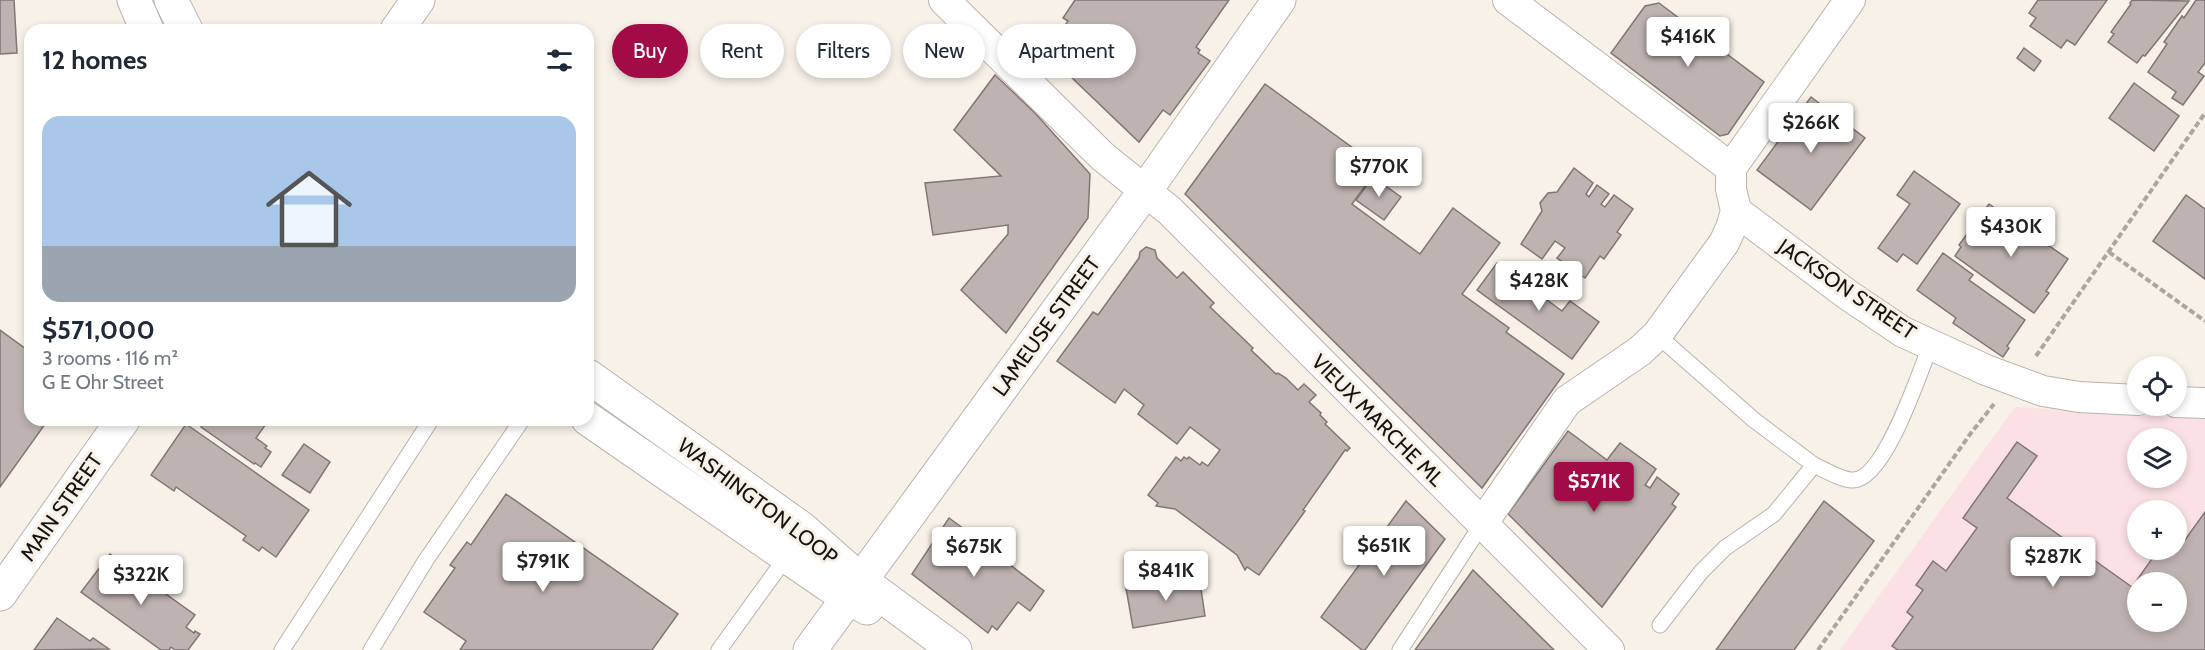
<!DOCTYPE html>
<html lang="en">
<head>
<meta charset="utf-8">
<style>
  :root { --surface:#fff; --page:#f6f6f7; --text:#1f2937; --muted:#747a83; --accent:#a30b46 }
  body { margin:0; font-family:Cabin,sans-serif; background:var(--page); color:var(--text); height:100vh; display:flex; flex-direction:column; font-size:22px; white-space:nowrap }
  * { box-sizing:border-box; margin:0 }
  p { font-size:20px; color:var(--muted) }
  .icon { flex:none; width:33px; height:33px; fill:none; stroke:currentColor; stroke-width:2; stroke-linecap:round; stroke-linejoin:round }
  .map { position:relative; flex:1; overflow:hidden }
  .panel { position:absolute; left:24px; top:24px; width:570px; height:402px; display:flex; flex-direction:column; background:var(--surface); border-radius:18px; box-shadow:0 3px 9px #0003 }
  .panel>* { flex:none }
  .banner { position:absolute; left:612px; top:24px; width:570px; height:54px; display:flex; gap:12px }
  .tools { position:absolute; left:2127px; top:356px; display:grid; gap:12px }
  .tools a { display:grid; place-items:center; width:60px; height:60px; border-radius:50%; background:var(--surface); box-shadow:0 3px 9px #0003; font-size:30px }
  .price { position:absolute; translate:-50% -51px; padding:0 14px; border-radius:6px; background:#fff; color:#222; font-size:20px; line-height:39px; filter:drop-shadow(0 2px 3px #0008) }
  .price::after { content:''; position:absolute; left:50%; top:36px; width:18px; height:14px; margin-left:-9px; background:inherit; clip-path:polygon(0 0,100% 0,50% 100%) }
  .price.active { background:var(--accent); color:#fff }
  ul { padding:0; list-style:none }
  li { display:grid; align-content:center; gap:12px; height:318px; padding:0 18px }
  li span { display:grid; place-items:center; height:186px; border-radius:18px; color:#555 }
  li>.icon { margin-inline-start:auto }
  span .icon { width:108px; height:108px; fill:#fffc; stroke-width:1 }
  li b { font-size:26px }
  h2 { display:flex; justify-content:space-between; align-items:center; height:72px; padding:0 18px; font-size:26px }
  .chip { padding:0 21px; border-radius:27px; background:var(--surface); box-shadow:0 3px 9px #0003; font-size:21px; line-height:54px }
  .chip.active { background:var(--accent); color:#fff }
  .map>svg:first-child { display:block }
</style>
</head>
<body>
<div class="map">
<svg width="2205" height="650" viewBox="0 0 2205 650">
  <rect width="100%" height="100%" fill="#f7f1e8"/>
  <!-- medical -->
  <path fill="#fbe0e6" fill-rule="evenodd" d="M2015 407 2205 419V650H1840ZM2138 438H2176V477H2138ZM2138 510H2176V549H2138ZM2138 582H2176V621H2138Z"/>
  <!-- building -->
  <g fill="#bfb3b1" stroke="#817675" stroke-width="1.5" fill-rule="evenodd">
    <polygon points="0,0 14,0 17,53 0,54"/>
    <polygon points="1075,0 1229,0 1196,47 1200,50 1198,53 1210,61 1170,115 1163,110 1139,142 1046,53 1068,21 1063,18"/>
    <polygon points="2038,0 2107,0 2075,45 2067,40 2061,48 2030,26 2036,18 2029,13"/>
    <polygon points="2132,0 2189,1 2145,56 2143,55 2137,63 2108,42 2114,34 2111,32 2131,4 2130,3"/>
    <polygon points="2196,0 2205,0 2205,63 2198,72 2204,76 2183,105 2172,98 2176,92 2148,72 2167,44 2164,42 2182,16 2184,18"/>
    <polygon points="1659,3 1764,82 1728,134 1720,136 1611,53 1645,6"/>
    <polygon points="2024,48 2041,61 2034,71 2017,58"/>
    <polygon points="995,75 1034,112 1090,174 1088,218 1006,333 961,290 1008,234 1008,225 933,235 925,183 1001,176 954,130"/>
    <polygon points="2134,83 2179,116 2154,151 2109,118"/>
    <polygon points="1265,84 1379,167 1352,204 1420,254 1453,208 1500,243 1462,294 1509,328 1506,332 1564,374 1482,488 1185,194"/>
    <polygon points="1811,97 1865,138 1811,210 1757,170"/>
    <polygon points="1574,168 1593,183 1586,194 1589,197 1597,185 1609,194 1601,204 1605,207 1614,195 1633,209 1617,232 1621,235 1604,259 1600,256 1585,278 1557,258 1565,248 1555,241 1542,259 1521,244 1542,211 1540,203 1548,193 1557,192"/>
    <polygon points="1914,171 1960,204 1917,264 1903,254 1897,262 1878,248 1910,204 1897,195"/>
    <polygon points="1373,177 1401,197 1384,220 1356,200"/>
    <polygon points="2186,195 2205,209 2205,279 2153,241"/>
    <polygon points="1989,204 2068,259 2046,291 2049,293 2034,313 1955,256 1961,247 1959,245"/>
    <polygon points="1146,247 1155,250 1157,258 1177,278 1183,272 1214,303 1210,307 1253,348 1251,350 1276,374 1278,373 1286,378 1298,390 1304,384 1316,395 1309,402 1321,413 1320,415 1327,422 1325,424 1350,448 1347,451 1345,450 1303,510 1305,511 1259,575 1247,567 1245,570 1237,555 1175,509 1156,506 1158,503 1148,495 1176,457 1181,461 1184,457 1187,459 1189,457 1200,465 1202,462 1208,466 1220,450 1190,427 1177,444 1138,414 1144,405 1124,389 1115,403 1057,361 1093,312 1098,315 1139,258 1140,252"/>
    <polygon points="1943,253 1973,275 1969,280 2025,320 2007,346 2009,348 2003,357 1953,323 1956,318 1917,290"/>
    <polygon points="1497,263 1562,311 1570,301 1599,322 1572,359 1477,290"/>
    <polygon points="0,330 30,352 30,420 48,420 0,487"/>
    <polygon points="194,420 261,420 266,424 256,438 267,446 265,448 271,452 261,467 255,463 254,464 201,427 202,425"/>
    <polygon points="186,424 309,510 276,557 262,547 259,551 243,540 246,536 176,487 174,491 151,475"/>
    <polygon points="1568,431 1607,460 1620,443 1656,469 1645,485 1650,488 1657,477 1679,494 1672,504 1676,507 1602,607 1508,514"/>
    <path d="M2017 442 2037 456 2007 498 2132 587 2159 549H2176V534L2185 540 2205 512V650H1898L1892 646 1913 617 1907 612 1923 590 1916 585 1933 561 1946 571 1977 528 1963 518ZM2138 582H2176V621H2138Z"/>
    <polygon points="304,444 330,462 310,493 282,475"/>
    <polygon points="506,494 678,614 652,650 460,650 466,641 424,612 455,568 450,565 467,542 471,545"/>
    <polygon points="1406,501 1445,539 1365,650 1362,650 1321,617"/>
    <polygon points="1824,501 1874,541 1794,650 1716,650"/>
    <polygon points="949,518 975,537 973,540 978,543 979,541 1044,591 1030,611 1018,602 997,630 992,626 988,633 912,574"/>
    <polygon points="110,554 195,615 186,627 194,633 195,631 200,634 188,650 175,650 171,647 169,650 161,650 81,592"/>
    <polygon points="1473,570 1554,650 1415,650"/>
    <polygon points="1199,576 1205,616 1133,628 1126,588"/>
    <polygon points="57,618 90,641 93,638 109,649 34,650"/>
  </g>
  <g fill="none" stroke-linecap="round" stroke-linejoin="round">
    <!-- lane casing -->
    <g stroke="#bab4ac" stroke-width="17">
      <g id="lane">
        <polyline points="1657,335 1754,420 1814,465"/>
        <path d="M1660 625 1701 572 1725 548 1774 514 1814 465C1823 469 1844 481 1853 480 1885 480 1920 371 1931 344"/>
        <polyline points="282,650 431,420"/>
        <polyline points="371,650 426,560 522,420"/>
        <polyline points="719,650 787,556"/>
        <polyline points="1400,650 1482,524"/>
      </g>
    </g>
    <!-- street casing -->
    <g stroke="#bab4ac" stroke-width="32">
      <g id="street">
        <polyline points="944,0 1102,156 1170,211 1609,650"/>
        <polyline points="1508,0 1731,168"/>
        <polyline points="1736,211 1848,295 1903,332 1986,370 2043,391 2079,397 2138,400"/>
        <polyline points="2176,402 2205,403"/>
        <polyline points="1482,524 1567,401 1640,351 1657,335 1724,243 1731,228 1736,211 1731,189 1731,168 1850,0"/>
      </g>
    </g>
    <!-- secondary casing -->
    <g stroke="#bab4ac" stroke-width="35">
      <g id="secondary">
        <polyline points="134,0 147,30"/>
        <polyline points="171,0 186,30"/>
        <polyline points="397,30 418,0"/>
        <polyline points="588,376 801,528 860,580 955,650"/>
        <polyline points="588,419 827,584 867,608"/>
        <polyline points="0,594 123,420"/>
        <polyline points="810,650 1145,191 1279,0"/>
      </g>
    </g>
    <!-- path -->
    <g stroke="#aba69f" stroke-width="4" stroke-dasharray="6 3" stroke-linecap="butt">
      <polyline points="2109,252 2205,321"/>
      <polyline points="2036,356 2205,113"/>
      <polyline points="1818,650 1971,433 1994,404"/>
    </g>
    <!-- lane -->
    <use href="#lane" stroke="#fff" stroke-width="15"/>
    <!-- street -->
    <use href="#street" stroke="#fff" stroke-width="30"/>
    <!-- secondary -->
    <use href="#secondary" stroke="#fff" stroke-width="33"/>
  </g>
  <g text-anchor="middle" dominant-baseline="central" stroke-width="6" stroke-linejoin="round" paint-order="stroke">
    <!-- street labels -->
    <g font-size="21" fill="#161411" stroke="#f7f1e8">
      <text transform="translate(1847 289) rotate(34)">JACKSON STREET</text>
      <text transform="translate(1046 326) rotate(-54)">LAMEUSE STREET</text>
      <text transform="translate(1378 420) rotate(45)">VIEUX MARCHE ML</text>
      <text transform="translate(758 501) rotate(37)">WASHINGTON LOOP</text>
      <text transform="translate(61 507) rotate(-55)">MAIN STREET</text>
    </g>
  </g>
</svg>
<div class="tools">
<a><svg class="icon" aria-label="locate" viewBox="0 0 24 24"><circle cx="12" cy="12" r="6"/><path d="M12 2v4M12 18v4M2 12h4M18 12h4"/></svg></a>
<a><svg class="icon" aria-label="layers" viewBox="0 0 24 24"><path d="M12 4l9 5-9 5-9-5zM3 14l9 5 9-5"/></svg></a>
<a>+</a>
<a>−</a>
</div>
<b class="price" style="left:1688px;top:68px">$416K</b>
<b class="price" style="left:1811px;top:154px">$266K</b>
<b class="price" style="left:1379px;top:198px">$770K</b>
<b class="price" style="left:2011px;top:258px">$430K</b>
<b class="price" style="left:1539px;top:312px">$428K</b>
<b class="price active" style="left:1594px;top:513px">$571K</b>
<b class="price" style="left:1384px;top:577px">$651K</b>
<b class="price" style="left:974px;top:578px">$675K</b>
<b class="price" style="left:2053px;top:588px">$287K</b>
<b class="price" style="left:543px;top:593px">$791K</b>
<b class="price" style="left:1166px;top:602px">$841K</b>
<b class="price" style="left:141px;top:606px">$322K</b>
<div class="banner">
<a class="chip active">Buy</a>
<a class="chip">Rent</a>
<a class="chip">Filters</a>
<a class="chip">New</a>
<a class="chip">Apartment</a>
</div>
<section class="panel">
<h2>12 homes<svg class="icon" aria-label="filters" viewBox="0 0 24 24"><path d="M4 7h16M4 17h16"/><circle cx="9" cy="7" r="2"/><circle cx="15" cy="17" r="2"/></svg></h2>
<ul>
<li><span style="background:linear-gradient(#a9c7e8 70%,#9aa5b1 0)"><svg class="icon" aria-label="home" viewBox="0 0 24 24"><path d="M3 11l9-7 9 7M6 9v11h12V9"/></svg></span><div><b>$571,000</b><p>3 rooms · 116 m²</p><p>G E Ohr Street</p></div></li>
</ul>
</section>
</div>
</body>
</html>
